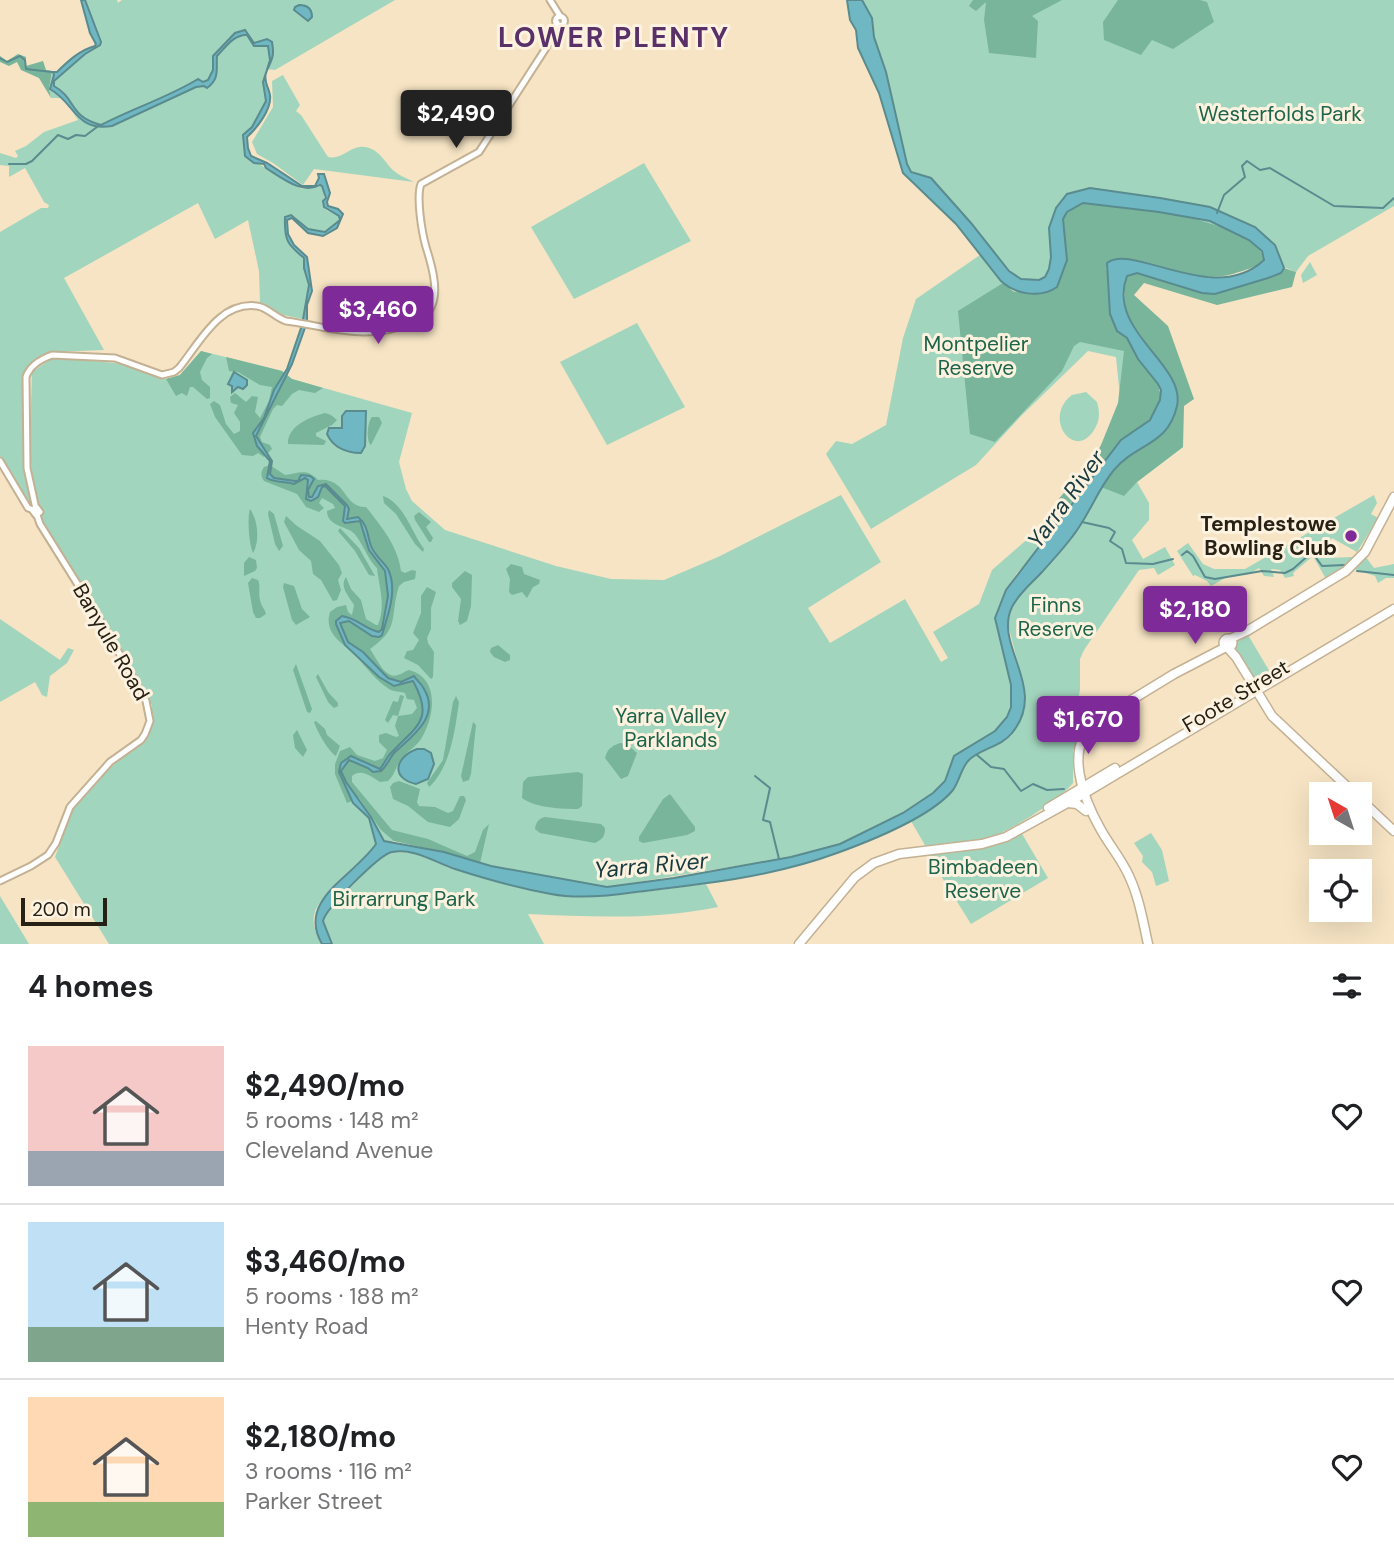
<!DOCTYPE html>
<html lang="en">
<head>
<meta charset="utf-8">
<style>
  :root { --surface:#fff; --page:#f2f2f2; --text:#202124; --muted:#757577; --line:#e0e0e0; --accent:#7f2a99 }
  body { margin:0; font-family:"DM Sans",sans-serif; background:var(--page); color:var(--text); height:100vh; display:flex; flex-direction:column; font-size:26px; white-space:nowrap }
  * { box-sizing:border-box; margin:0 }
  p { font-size:23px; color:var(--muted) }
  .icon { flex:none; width:38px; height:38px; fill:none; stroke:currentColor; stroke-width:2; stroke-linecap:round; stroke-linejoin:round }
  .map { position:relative; height:944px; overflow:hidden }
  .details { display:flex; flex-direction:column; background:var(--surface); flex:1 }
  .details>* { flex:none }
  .needle { width:46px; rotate:321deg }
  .controls { position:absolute; left:1309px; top:782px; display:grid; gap:14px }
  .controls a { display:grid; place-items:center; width:63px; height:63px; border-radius:0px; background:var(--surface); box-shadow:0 7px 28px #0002; font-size:35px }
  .scale { position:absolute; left:21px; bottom:18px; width:86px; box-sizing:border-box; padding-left:7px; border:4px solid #272115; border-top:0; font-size:19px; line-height:24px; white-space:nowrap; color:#272115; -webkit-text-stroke:5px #fdf2df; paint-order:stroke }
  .price { position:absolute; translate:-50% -60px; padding:0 16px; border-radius:7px; background:var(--accent); color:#fff; font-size:23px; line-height:46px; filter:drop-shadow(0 2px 4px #0008) }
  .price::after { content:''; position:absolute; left:50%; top:42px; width:21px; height:16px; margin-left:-10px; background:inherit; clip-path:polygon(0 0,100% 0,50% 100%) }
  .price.selected { background:#222; color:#fff }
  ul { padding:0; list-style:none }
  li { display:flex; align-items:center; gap:21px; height:175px; padding:0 28px }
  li+li { border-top:2px solid var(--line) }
  li span { display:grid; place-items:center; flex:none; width:196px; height:140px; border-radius:0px; color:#555 }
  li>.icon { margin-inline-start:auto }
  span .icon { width:84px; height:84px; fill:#fffc; stroke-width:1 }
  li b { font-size:30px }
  h2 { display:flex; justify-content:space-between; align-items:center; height:84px; padding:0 28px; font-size:30px }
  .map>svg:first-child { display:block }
</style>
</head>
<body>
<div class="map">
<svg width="1394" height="944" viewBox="0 0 1394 944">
  <rect width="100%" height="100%" fill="#f6e4c4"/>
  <!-- green -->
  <g fill="#a2d5bd">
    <path d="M81 0H117L118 3 122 0H395L275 70 266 69C262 80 269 93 265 104 257 128 243 124 245 156L302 189 323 186 326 210 339 216 340 220 325 232 308 229 295 217 287 215C285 233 285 249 304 256V268L309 285 303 319 283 315 260 302 259 271 248 220 215 239 198 203 64 278 104 350 53 352 31 363 22 378 26 478 31 506 0 456V232L41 208H48L49 205 44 202 25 168 9 177V166L0 165V153L16 158 18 156 15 151 26 146 44 132 78 120 63 98H51L49 89 52 71H57L82 51 95 46Z"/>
    <polygon points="858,0 1394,0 1394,206 1308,256 1296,272 1284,267 1051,265 1043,279 1014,280 911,175 903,157"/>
    <path d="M283 75 300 105 296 111 301 115 328 157C343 160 351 145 364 147 379 148 385 163 394 171 400 176 408 179 414 182L314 169 303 185 273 163 257 154 252 142 273 107 272 81Z"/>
    <polygon points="644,163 691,241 574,299 531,227"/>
    <path d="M1063 234 1211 278 1111 259 1158 384 1039 549 1017 573 1006 590 997 611 1012 695 1009 712 1002 725 951 762 945 781 933 793 903 813 840 844 791 857 607 887 491 866 444 852 394 841C373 845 322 892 315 912 311 923 316 934 322 944H109L55 857 73 810 109 769 149 734 152 705 42 523C42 511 36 503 34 492 28 452 31 411 32 372L54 357 124 364 166 379 180 375 201 351 282 371 292 379 412 413 399 462 406 489 412 501 445 530 556 566 611 579 664 580 718 557 841 495 881 562 808 608 830 643 905 599 941 662 948 658 933 632 979 604 992 570 1054 516 1050 511 1059 506 1066 494 1094 459 1121 407 1116 357 1088 351 1021 416 976 465 871 529 826 454 836 441 852 444 886 425 903 338 916 299 980 255 1012 291 1045 293Z"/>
    <polygon points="1310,262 1317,275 1303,283 1301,275"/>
    <polygon points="637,323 685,407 607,445 560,362"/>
    <path d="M1086 392 1097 402C1100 412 1100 421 1094 430 1074 462 1042 417 1072 395Z"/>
    <path d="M1175 433 1183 447 1137 482 1149 503V520L1132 540 1143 559 1165 547 1175 565 1158 575 1154 568 1139 570 1084 650 1080 659V690L1075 713 1078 714 1081 728 1073 751V783C1062 798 1009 832 991 837 970 843 947 841 926 847L911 821 953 790 969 759 1010 736 1025 709 1024 688 1008 624 1011 611 1016 600 1074 535 1101 487Z"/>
    <polygon points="1374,495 1377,503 1371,514 1378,518 1357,552 1332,538 1326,551 1329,558 1352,557 1349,564 1326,579 1313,556 1293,573 1294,576 1285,578 1280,570 1271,569 1274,577 1264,576 1259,568 1249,574 1227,577 1211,586 1207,581 1195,575 1193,576 1177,551 1188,543 1203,564 1214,569 1245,569"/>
    <polygon points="1365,556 1374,568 1394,564 1394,578 1386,578 1378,583 1375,576 1354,569"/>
    <polygon points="0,619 60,660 68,648 74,650 67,663 50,676 47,697 42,695 35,682 0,702"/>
    <polygon points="1248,635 1270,672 1254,680 1235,648 1236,643"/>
    <polygon points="1021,832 1048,878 971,924 931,860 931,854 997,844"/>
    <polygon points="1151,833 1162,850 1169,881 1156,886 1152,872 1142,862 1143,856 1134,843"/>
    <path d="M391 852 415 853 450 868 512 885 619 895 706 884 718 907C656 920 592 917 528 914L544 944H332L323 920 325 914 378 859Z"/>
    <polygon points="0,896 29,944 0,944"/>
  </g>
  <!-- forest -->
  <g fill="#78b59a">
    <polygon points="973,0 1062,0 1032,16 1038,21 1036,58 989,53 984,20 986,2 976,11 969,6"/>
    <polygon points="1118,0 1200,0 1207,2 1214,22 1173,49 1152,40 1141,55 1104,40 1103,22"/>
    <polygon points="18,54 26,57 26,66 43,61 46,70 52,71 49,89 51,98 39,78 21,70 17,62 9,66 0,62 0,56 7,61"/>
    <path d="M1083 203C1116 202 1260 221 1264 260 1256 267 1249 269 1239 272 1188 290 1151 250 1109 261L1106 269 1109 275 1110 314 1117 331 1127 338 1138 358 1158 384 1161 396 1155 414 1144 424 1121 440 1070 504 1056 502 1094 458 1101 445 1118 403 1124 351 1080 342 1074 346 1062 371 995 442 970 434 958 311 1003 283 1014 292 1045 293C1053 284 1066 272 1067 260 1068 244 1060 230 1065 214Z"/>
    <polygon points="1284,268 1296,272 1292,287 1217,305 1144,283 1134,295 1168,326 1194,399 1184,406 1183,447 1137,482 1124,496 1101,487 1126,457 1162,435 1177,404 1173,382 1126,314 1124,286 1127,276 1137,273 1202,293 1214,294 1268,278"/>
    <polygon points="201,351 212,354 207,358 200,372 202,380 210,387 210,398 207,399 193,387 190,387 187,396 182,393 176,396 166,379 180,375"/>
    <polygon points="226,357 282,371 292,379 323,388 315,393 299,390 292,394 282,406 277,405 273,409 260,437 262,442 270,445 272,449 264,457 258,453 253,456 242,455 215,417 210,404 214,401 220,405 226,424 234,434 240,431 240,422 234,413 238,405 231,403 230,397 235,393 246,402 252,396 258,397 255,412 260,418 269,401 272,387 260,385 238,372 229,371"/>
    <path d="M325 413 331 415 337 420 332 425 316 433V436L326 441 324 445 288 444C287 426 310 417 325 413Z"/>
    <path d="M372 417H379L382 423 371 445C366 442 367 422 372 417Z"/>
    <path d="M270 465 285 475C299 473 307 468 318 480 347 477 343 508 366 507 381 526 398 546 401 571L405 573 412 570 416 571 415 579 404 582 399 586C389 618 401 627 370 649 376 657 385 680 398 675 402 674 405 671 409 670 440 678 435 717 421 739 416 747 407 751 402 758 395 766 396 774 388 781L380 782C372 777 361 768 352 776V782L392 830 428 839 467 856 475 852 483 830 489 824 480 863 444 852 394 841 381 830 359 798 347 803 335 774V764L340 751 350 747 357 755 375 761 383 758 387 750 379 742V735L386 733 396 737 399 736 395 726 398 716 393 715 388 723 385 720 393 701 398 702 400 695 404 696 398 716 412 714 417 708 414 700 407 699 405 693C400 691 393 692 389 689 375 680 367 668 357 657 345 644 323 635 330 612L337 607 346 605 348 612 352 615 354 605C349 596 339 587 346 577L351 589 361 600 366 619 376 625H378C386 605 379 587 377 568 367 559 360 536 351 531 342 526 327 524 327 511L335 508 333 504 322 498 319 503 324 508 319 512 306 507 297 494 264 481C260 475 261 472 264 467Z"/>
    <path d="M383 496C404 503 412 533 424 549L423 552 415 544 396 514 384 503Z"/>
    <path d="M250 509C258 520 260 541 253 553 249 545 247 517 250 509Z"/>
    <polygon points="269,510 274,514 283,546 279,551 275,544 268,514"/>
    <polygon points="419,512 431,522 426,527 433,538 431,542 429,542 415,520 414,516"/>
    <polygon points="286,516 297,526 320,541 339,565 342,573 338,580 341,590 337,600 333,601 321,580 313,574 311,561 299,550 284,522"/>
    <polygon points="340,528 359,548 375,576 369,575 355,551 338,531"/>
    <polygon points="249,557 256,560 257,568 255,571 244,576 244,563"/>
    <polygon points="511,564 522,567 524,574 540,580 539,584 533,587 527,598 522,592 512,595 509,592 510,579 506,569"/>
    <polygon points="465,571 472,575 471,606 467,621 460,625 458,621 461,599 452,587 452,583"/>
    <path d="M252 578 258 580C261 587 258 593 260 600 261 606 265 609 266 614L260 618H256L253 612 248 583Z"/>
    <polygon points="284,583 294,586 302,609 310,617 296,625 292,620 283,587"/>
    <polygon points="427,587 436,592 431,608 431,629 427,638 428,643 434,652 433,677 431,679 418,665 404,658 407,651 413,650 419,640 413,633 421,613 421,596"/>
    <polygon points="498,645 510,655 510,660 505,662 494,657 490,652 491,648"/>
    <polygon points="296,664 312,709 310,713 307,712 293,670"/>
    <polygon points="318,674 328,692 338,703 338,706 334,708 328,702 316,677"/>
    <path d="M456 696 459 702C455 729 451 767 429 787L427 783 443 760 453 702Z"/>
    <path d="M316 721 325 729 327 735 340 746 336 756C328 751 317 731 314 722Z"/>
    <polygon points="473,722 476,725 471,774 469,780 463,782 461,776"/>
    <polygon points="297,730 307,750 303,757 295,748 293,735"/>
    <path d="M620 743 627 744 637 753 628 776 621 779 605 758C607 749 612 746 620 743Z"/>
    <path d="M578 772 583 774 582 806 578 809C563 809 535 808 522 798L523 782 528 777Z"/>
    <polygon points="399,781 420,789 417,802 419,806 435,807 448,813 453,811 460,796 464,796 466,800 459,819 450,827 428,822 408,806 393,799 390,787 393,783"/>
    <polygon points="670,794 695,827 695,831 687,835 643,843 639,841 639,837 663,799"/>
    <path d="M545 817 601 824 605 828C605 836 603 839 595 843L540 833 535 829C536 822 538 819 545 817Z"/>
  </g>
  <!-- water -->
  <g fill="#6fb8c3" stroke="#598b8f" stroke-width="2">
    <path d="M81 0H85L101 42 100 45 85 54 54 81V86C77 99 68 116 101 125 133 108 167 98 198 79L203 82 208 80 213 70V56L235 33 245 30 254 43 267 39 272 42C275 58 271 60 266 73 263 82 269 87 270 95 272 109 257 128 247 137L248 148 251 156 267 163 302 186H315L319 178 318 174H324L330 193 327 202 328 206 338 209 343 214 337 228 323 236 308 233 292 218 287 220 288 234 294 245 307 257 312 291 307 305V322L292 364 256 436 272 461 270 474 274 478 295 481H298L301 475 310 476 314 479 308 490 309 497H312L318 486 326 484 347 505 349 509 347 519 358 517C368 525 367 535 371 546 375 556 383 561 388 569 398 590 388 614 382 635L379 637 372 636 349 621 340 623 348 642 363 652 388 678 401 682 414 676C417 681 422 684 424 689 441 717 411 737 394 753 389 759 387 766 381 771L373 772 368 768 349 760 341 771 346 782 371 817 384 841 444 852 491 866 607 887 674 878 791 857 840 844 903 813 933 793 945 781 954 756 995 731 1007 717 1011 707V685L995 618 1006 590 1121 440 1150 420 1160 400 1161 390 1158 384 1138 359 1127 338 1117 331 1110 314 1107 263C1133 242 1214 307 1264 260L1262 251 1249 240 1210 221 1159 212 1083 203 1067 212 1063 219 1067 260 1057 287C1040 299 1015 294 1001 281L956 224 903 173 879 93 858 48 856 30 850 20 847 0H862L872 18 874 37 886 72 907 164 911 172 931 178 971 223 1009 271 1021 279 1039 280 1045 277 1049 269 1051 257 1049 228 1056 208 1067 194 1090 188 1160 198 1210 207 1255 227 1275 245 1284 268 1281 273 1268 278 1215 294 1202 293 1137 273 1127 276C1106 331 1186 364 1177 406 1168 446 1136 443 1114 470 1097 490 1089 516 1072 537 1063 549 1052 561 1042 572 1032 583 1019 593 1012 607 993 646 1049 688 1012 733 1001 747 979 749 968 761 961 769 959 782 953 790 930 818 870 841 837 853 772 877 704 884 636 892 609 896 577 899 551 894 518 888 486 879 455 869 434 862 415 848 392 852 380 854 326 908 323 921L332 944H322C296 900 354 876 376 844L369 818 353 803 339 772 341 763 351 756 380 769C385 763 387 756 393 751 418 725 434 719 413 681L394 686 379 677 345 645 336 624V621L342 616C357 618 365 629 379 632L382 629 388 596 385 571 369 550 360 521 345 523 343 521 345 506 325 486 322 487 318 497 311 501 306 499 308 480 305 478 294 484C286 481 274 483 267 478L270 461 257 446 253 433 264 418 274 390 287 369 302 325 309 285 304 268V258C288 245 284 241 285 217L291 215 308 229 325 232 340 220 339 216 324 207 323 201 326 198 322 186 320 185C302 195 282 178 266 168L264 164 254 163 245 156 243 135 252 127 266 101 263 82 270 60 268 46H254L247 35C234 34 225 48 217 56 216 69 220 79 207 88L204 86 196 87 112 126C76 132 76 104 50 89L54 75 53 72H57C68 61 80 50 95 46L96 44 90 33Z"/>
    <path d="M299 5C307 5 312 8 312 17L308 21 294 10 295 7Z"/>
    <polygon points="234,372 247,380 247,385 243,389 238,387 232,392 232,386 228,384"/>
    <path d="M346 411H366L365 446 361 453C346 453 333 447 327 434L329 428H342V416Z"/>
    <path d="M417 749H424L431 753 434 764 428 779 416 784C390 778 395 757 417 749Z"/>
  </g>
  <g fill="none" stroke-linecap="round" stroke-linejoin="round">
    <!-- stream -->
    <g stroke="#598b8f" stroke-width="2">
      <polyline points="0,58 7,62 20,56 25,60 26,69 52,72"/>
      <polyline points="9,164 26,164 32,161 58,135 68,139 76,135 85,136 97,127"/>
      <polyline points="1217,213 1224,195 1245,177 1242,166 1247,161 1260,170 1270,168 1334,206 1383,208 1394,198"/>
      <polyline points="1082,522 1109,528 1115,532 1110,541 1122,549 1126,563 1153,564 1173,559"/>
      <polyline points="1182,555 1187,551 1193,556 1205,577 1215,579 1262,571 1285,573 1293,569 1310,554 1314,555 1322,566 1345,565"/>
      <polyline points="1357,571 1394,575"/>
      <polyline points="977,755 991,767 1004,769 1021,791 1033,784 1047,790 1064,789"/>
      <polyline points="755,776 770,788 763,820 770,822 779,859"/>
    </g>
    <!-- minor casing -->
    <g stroke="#c3b193" stroke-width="9">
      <g id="minor">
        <polyline points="550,0 560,16"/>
        <circle cx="560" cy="21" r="4.5"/>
        <polyline points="0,461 28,508 34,510"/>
        <polygon points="37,508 40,512 36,515 33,511"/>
        <path d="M36 509 27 468 26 377C30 365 41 359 52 355L115 358 162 375 174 372 179 368C199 344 219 301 257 306 267 307 276 318 286 321 331 327 369 342 412 322 420 318 429 314 432 305 439 289 431 263 426 247 422 233 416 197 421 184L479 152 546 48 557 23"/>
        <polyline points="0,881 31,866 48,855 56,843 70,807 110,762 141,740 145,734 150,721 146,701 105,628 40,524 37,515"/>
      </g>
    </g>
    <!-- major casing -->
    <g stroke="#c3b193" stroke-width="11">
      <g id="major">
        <circle cx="1228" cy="643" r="4.5"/>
        <polyline points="1230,639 1247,631 1346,571 1365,552 1394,497"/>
        <polyline points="1227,647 1236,657 1272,716 1355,794"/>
        <polyline points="1360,799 1394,831"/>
        <polyline points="1068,803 1077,804 1086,811"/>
        <polyline points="1048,808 1115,768"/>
        <polyline points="799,944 855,877 874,863 899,854 982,844 1006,837 1080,796 1394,609"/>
        <path d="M1148 944C1143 921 1139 897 1129 876 1122 860 1110 846 1101 830 1084 800 1062 746 1097 721L1174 674 1226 647"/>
      </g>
    </g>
    <!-- minor -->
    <use href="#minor" stroke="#fff" stroke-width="5"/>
    <!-- major -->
    <use href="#major" stroke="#fff" stroke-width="8"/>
  </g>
  <!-- markers -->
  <circle fill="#7f2a99" stroke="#fdf2df" stroke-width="2.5" cx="1351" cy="536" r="7"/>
  <g text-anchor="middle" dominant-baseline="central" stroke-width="6" stroke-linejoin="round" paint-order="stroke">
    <!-- park labels -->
    <g font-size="21" fill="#1c654a" stroke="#fdf2df">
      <text x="1280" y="114">Westerfolds Park</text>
      <text x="976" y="344">Montpelier<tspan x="976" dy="24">Reserve</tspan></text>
      <text x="1056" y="605">Finns<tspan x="1056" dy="24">Reserve</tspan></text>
      <text x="671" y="716">Yarra Valley<tspan x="671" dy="24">Parklands</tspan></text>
      <text x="983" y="867">Bimbadeen<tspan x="983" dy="24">Reserve</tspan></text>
      <text x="404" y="899">Birrarrung Park</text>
    </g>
    <!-- poi labels -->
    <g font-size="21" font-weight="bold" fill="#272115" stroke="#fdf2df" text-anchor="end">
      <text x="1337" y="524">Templestowe<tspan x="1337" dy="24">Bowling Club</tspan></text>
    </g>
    <!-- street labels -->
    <g font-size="21" fill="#272115" stroke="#fdf2df">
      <text transform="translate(111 642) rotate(60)">Banyule Road</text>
      <text transform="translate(1236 696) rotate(-31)">Foote Street</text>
    </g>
    <!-- water labels -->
    <g font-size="23" font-style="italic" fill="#173b40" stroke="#fdf2df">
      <text transform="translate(1066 499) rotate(-54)">Yarra River</text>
      <text transform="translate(651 865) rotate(-5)">Yarra River</text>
    </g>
    <!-- district labels -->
    <g font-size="28" font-weight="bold" letter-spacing="2" fill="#593067" stroke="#fdf2df">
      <text x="614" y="37">LOWER PLENTY</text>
    </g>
  </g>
</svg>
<div class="controls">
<a><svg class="needle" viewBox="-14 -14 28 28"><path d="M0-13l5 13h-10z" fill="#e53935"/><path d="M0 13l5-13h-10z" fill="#757577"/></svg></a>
<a><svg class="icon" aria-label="locate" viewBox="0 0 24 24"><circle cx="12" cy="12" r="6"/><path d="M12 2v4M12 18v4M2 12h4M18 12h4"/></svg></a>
</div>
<div class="scale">200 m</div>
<b class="price selected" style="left:456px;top:150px">$2,490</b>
<b class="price" style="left:378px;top:346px">$3,460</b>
<b class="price" style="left:1195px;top:646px">$2,180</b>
<b class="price" style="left:1088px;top:756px">$1,670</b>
</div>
<section class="details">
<h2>4 homes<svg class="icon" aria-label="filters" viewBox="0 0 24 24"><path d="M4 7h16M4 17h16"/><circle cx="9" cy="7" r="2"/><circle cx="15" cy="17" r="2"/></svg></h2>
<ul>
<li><span style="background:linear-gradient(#f6c9c9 75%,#9aa5b1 0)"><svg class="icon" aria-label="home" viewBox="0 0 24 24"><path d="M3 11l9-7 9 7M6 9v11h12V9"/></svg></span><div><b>$2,490/mo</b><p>5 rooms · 148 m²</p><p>Cleveland Avenue</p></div><svg class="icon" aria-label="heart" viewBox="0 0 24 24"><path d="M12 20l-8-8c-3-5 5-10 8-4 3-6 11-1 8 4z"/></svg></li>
<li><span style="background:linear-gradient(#bfe0f5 75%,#7fa58c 0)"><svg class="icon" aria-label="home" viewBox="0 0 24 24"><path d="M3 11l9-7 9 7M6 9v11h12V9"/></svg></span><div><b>$3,460/mo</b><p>5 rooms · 188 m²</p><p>Henty Road</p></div><svg class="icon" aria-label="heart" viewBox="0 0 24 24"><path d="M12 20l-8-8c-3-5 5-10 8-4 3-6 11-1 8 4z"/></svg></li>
<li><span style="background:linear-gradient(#ffd9b3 75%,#8fb573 0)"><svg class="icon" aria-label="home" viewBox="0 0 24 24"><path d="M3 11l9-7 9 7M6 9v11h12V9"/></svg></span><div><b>$2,180/mo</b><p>3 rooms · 116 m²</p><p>Parker Street</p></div><svg class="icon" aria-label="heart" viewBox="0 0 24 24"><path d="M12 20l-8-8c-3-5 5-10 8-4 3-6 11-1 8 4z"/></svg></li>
</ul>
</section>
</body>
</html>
